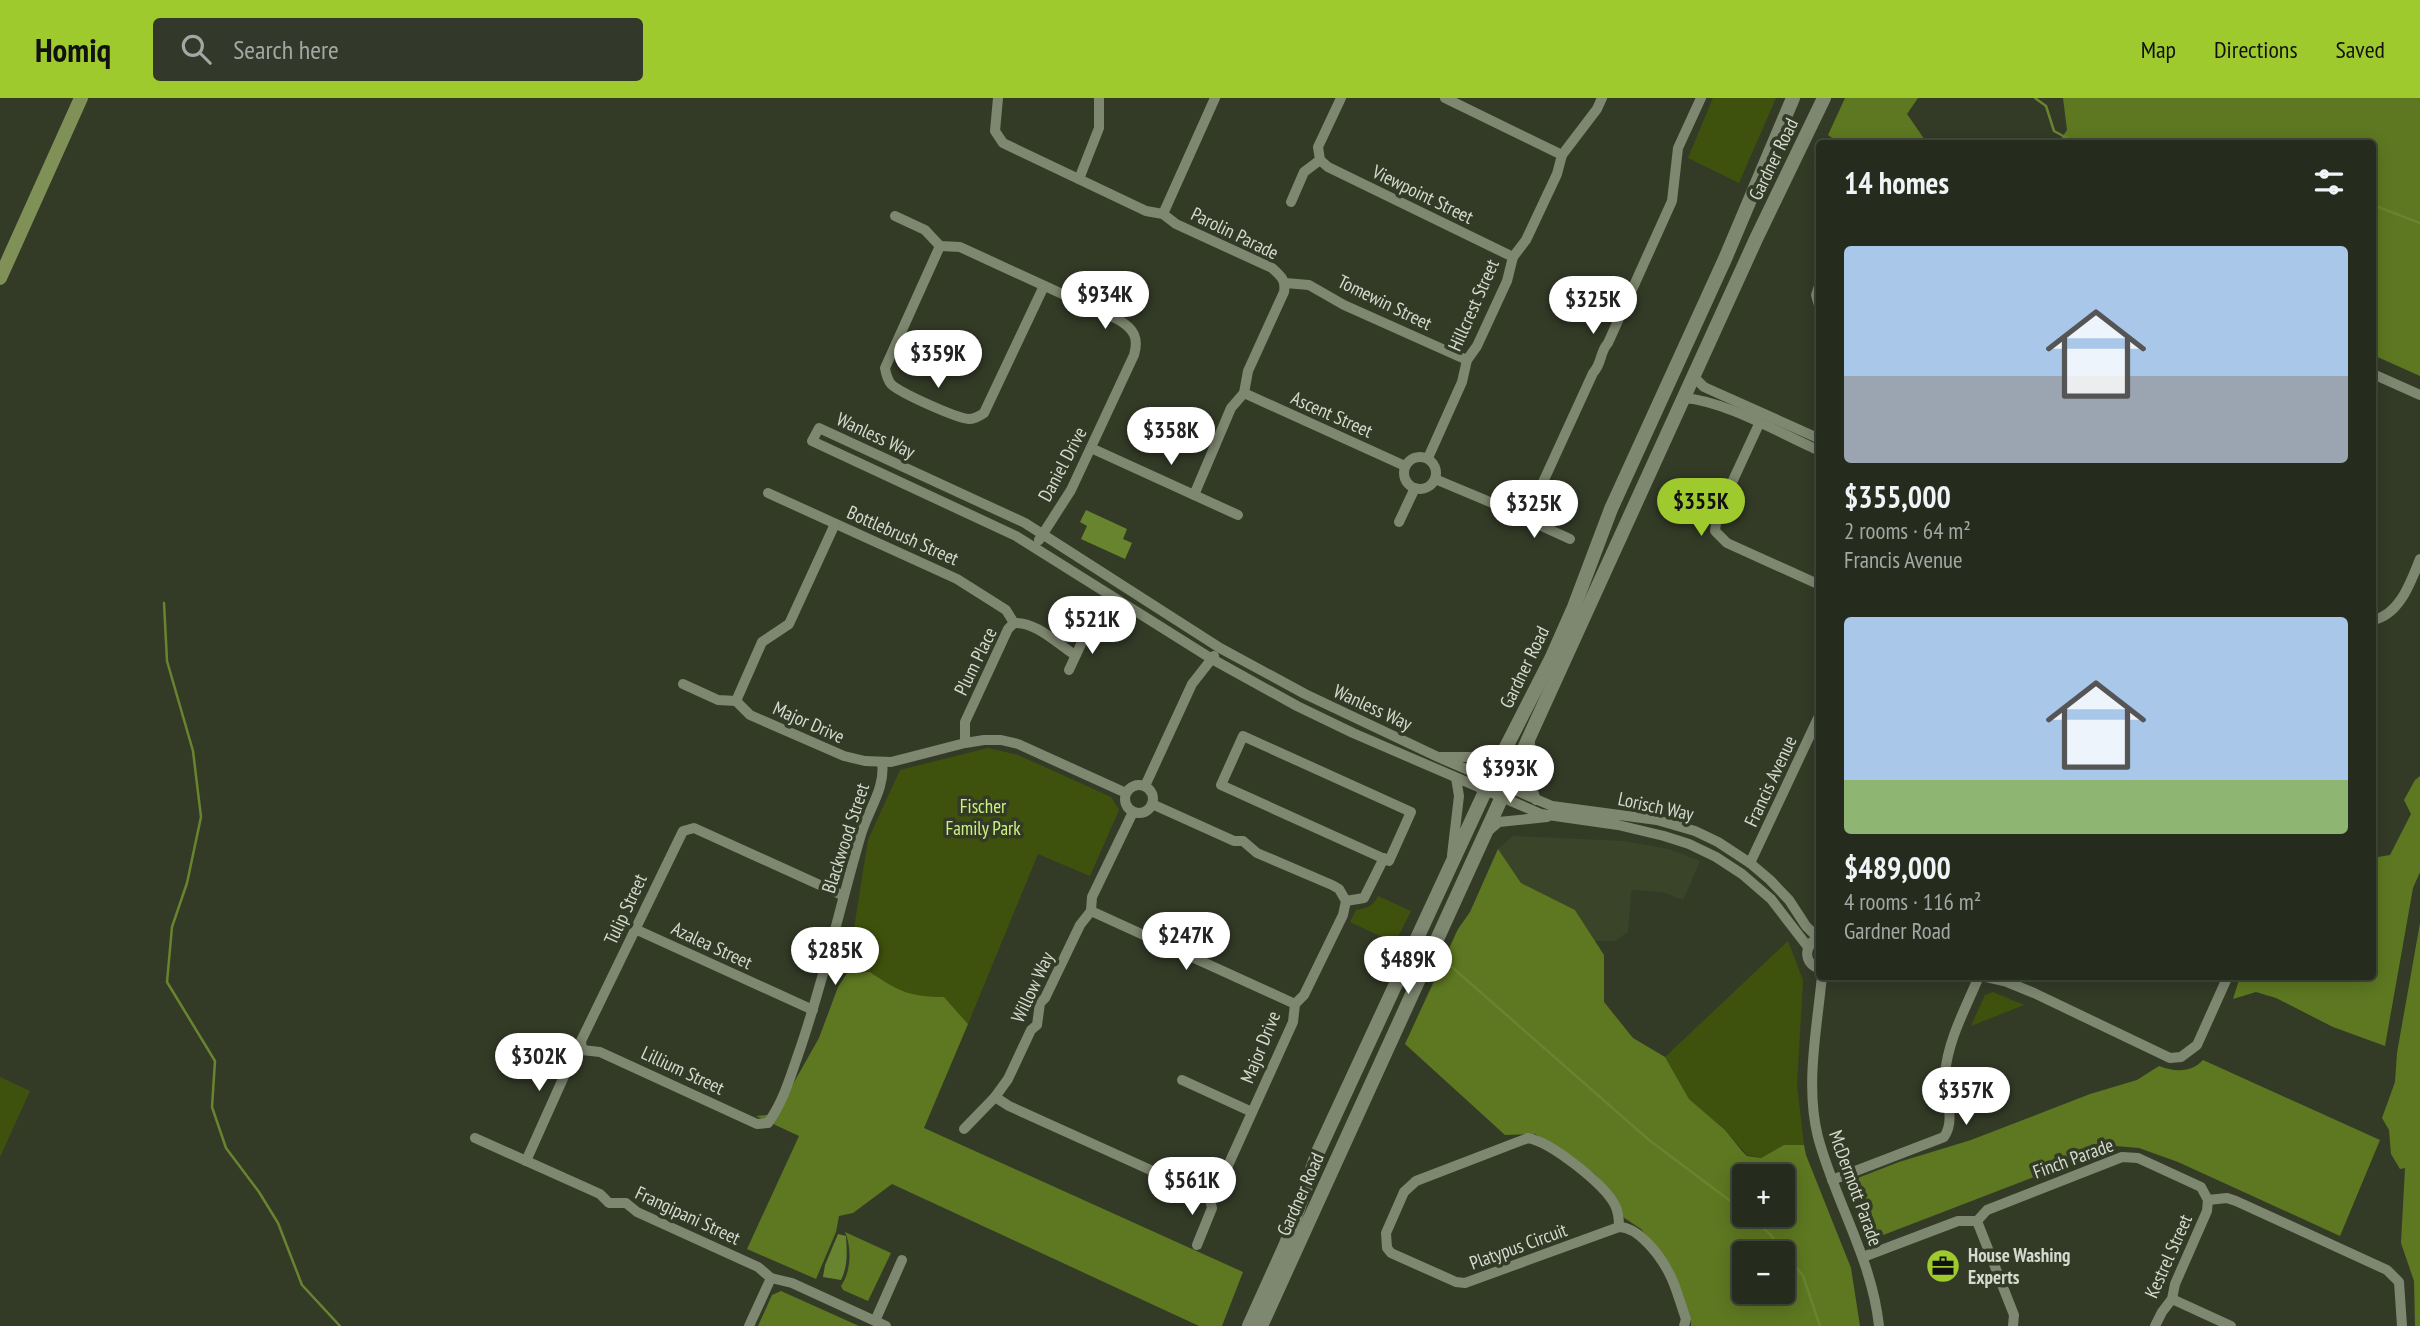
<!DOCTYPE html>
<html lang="en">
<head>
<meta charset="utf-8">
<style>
  :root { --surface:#262c1d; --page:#32382a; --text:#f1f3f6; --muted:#a4a7a4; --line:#42483b; --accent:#9eca2e }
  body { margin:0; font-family:"PT Sans Narrow",sans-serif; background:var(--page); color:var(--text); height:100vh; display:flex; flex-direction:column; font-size:26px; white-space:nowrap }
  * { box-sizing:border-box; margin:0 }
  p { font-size:23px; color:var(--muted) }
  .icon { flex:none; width:38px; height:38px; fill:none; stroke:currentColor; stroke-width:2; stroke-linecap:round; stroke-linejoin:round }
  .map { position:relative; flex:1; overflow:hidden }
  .sheet { position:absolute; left:1816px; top:42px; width:560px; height:840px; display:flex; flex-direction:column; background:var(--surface); border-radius:7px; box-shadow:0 4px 18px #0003,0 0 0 2px var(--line) }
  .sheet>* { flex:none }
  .tools { position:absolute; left:1732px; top:1066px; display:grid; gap:14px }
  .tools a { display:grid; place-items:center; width:63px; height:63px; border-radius:7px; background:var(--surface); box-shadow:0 4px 18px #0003,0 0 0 2px var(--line); font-size:35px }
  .price { position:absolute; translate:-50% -60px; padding:0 16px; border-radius:24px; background:#fff; color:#222; font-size:23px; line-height:46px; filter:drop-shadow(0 2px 4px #0008) }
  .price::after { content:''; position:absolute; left:50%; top:42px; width:21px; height:16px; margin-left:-10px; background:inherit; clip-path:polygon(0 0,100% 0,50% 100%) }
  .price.active { background:var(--accent); color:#111 }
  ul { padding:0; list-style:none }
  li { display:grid; align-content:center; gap:14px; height:371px; padding:0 28px }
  li span { display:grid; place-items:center; height:217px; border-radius:7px; color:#555 }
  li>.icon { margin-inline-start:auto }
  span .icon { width:126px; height:126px; fill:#fffc; stroke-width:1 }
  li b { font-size:30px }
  h2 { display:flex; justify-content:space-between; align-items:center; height:84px; padding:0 28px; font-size:30px }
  header { display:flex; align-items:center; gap:42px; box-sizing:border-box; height:98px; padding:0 35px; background:var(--accent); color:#111 }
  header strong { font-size:33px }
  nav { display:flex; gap:38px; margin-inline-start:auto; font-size:24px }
  .search { width:490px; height:63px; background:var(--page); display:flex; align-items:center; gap:18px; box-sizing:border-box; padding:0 24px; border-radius:7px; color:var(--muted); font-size:26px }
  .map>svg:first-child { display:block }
</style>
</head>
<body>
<header>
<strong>Homiq</strong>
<div class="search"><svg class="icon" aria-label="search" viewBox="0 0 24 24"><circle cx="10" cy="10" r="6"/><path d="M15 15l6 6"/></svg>Search here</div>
<nav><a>Map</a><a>Directions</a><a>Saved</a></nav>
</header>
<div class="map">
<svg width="2420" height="1228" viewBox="0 0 2420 1228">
  <rect width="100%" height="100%" fill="#333b27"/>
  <!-- built -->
  <polygon fill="#3a4429" points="1513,738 1624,743 1669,751 1700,763 1683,802 1662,794 1634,792 1631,794 1628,834 1615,843 1595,843 1575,812 1521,785 1498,751"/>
  <!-- green -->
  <g fill="#3f520d">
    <polygon points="1713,0 1776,0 1739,85 1688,60"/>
    <polygon points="988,650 1018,657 1111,699 1119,712 1090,778 1038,756 968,926 944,899 922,899 898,893 870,874 847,875 868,742 900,672"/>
    <path d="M1378 798 1411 813 1395 845 1350 824 1356 812C1367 810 1373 809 1378 798Z"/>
    <polygon points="1788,843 1803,882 1797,987 1804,1047 1784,1047 1761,1060 1747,1057 1725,1032 1689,1001 1665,959"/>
    <polygon points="1993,894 2024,907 1971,928 1985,897"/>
    <polygon points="0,979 30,993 0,1059"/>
  </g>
  <!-- forest -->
  <g fill="#5e7821" fill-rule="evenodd">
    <polygon points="1845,0 1918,0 1907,16 1927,45 1839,45 1828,37"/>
    <polygon points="2063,0 2420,0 2420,278 2373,257 2373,46 2058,45 2067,32"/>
    <polygon points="2420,678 2420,774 2413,790 2385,948 2333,929 2276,900 2256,894 2233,901 2240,879 2373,878 2373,756 2378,759 2390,757 2411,716 2404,702 2415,682"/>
    <path d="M1498 751 1521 785 1575 812 1604 857V904L1633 940 1665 959 1689 1001 1725 1032 1742 1053 1747 1058 1761 1060 1784 1047H1804L1806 1057 1851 1170 1860 1228H1691V1221L1672 1170 1641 1131 1623 1119 1619 1104 1595 1076 1535 1036 1505 1037 1405 946 1458 831 1470 814ZM1745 1078H1783V1116H1745ZM1745 1155H1783V1194H1745Z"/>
    <polygon points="2420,825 2420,1228 2415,1228 2414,1183 2401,1145 2405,1070 2400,1071 2391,1056 2389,1032 2382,1020 2395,984 2397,955"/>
    <path d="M870 874C898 893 909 899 944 899L968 926 924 1030 1243 1174 1222 1228H1199L892 1086 853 1115 839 1118 836 1134 816 1181 747 1151 799 1038 756 1018 776 1016 819 940 838 889 847 875Z"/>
    <path d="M2203 962 2380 1042 2340 1138 2178 1064 2139 1050 2115 1048 1878 1139 1872 1137 1850 1083 1899 1064 1971 1042 2090 996 2137 982 2159 968C2174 974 2191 975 2203 962Z"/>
    <path d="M845 1134 891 1155 868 1203 843 1192 841 1188C851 1174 852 1150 845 1134Z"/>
    <polygon points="781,1193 859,1228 758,1228 772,1197"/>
  </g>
  <!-- water -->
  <g fill="#69842f">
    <polygon points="1086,412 1127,431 1123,441 1132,445 1125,461 1081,441 1087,428 1080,424"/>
    <path d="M838 1136 846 1138C847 1154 848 1168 841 1182L823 1179 825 1167Z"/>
  </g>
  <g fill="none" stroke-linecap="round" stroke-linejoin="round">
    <!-- stream -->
    <g stroke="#69842f" stroke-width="2.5">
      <polyline points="2035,0 2046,8 2054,33 2078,46"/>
      <polyline points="2373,107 2420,125"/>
      <polyline points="164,505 167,563 193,653 201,719 187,785 172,829 167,884 215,963 212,1009 226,1050 259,1094 278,1125 302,1187 340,1228"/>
      <polyline points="1445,863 1649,1042 1745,1114"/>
      <polyline points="1747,1116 1770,1136 1803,1178 1820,1228"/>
    </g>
    <!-- minor -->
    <g stroke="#7e8770" stroke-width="10">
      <path d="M998 0 995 33 1003 45 1146 113 1163 116 1176 126 1272 170C1281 178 1286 182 1284 194L1248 273 1244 295 1231 310 1194 397"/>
      <polyline points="1445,0 1562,57"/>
      <polyline points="1320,62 1328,69 1513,159"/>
      <polyline points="1079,81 1099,30 1099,0"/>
      <polyline points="1291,104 1304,74 1320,62 1318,49 1341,0"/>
      <polyline points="1163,116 1215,0"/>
      <path d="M895 118 925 132 940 148 960 149 1119 222C1134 231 1139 240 1134 257L1071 392 1039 442"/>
      <path d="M940 148 885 270C886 276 887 281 891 286 900 295 956 320 969 321 975 321 979 318 984 315L1044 188"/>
      <polyline points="1285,185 1309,187 1344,207 1467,262"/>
      <polyline points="1820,185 1816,197 1820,211"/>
      <polyline points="2373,276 2420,297"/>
      <polyline points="1693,278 1704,289 1820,341"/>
      <polyline points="1244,295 1405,368"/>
      <path d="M1684 300C1726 303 1781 336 1820 353"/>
      <polyline points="1759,326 1717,417 1715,433 1727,445 1820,487"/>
      <polyline points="1091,350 1238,417"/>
      <circle cx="1420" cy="375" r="16"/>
      <polyline points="1428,360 1462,284 1467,262 1477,248 1507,183 1513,159 1526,142 1557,76 1562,57 1597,11 1602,0"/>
      <path d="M1435 381 1514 414H1522L1533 406 1593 275C1603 264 1599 255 1608 245L1672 103 1678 50 1701 0"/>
      <polyline points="768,395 957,481 1006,512 1014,525"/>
      <polyline points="1527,412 1535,425 1570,441"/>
      <polyline points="1399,424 1415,390"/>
      <path d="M2373 522C2400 517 2411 483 2420 461"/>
      <polyline points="1069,572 1089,529"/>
      <polyline points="683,586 718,602 736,603 750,617 844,658 865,663 891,664 965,645 984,642 1001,642 1018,646 1126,695"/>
      <polyline points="736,603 762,544 789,526 835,426"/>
      <polygon points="1243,638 1411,714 1389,763 1221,687"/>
      <polyline points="1530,642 1529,681 1536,702"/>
      <path d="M965 645V624L1008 531 1014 525C1035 523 1058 546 1075 557"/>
      <polyline points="1441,659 1501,659"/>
      <circle cx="1139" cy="701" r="14"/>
      <polyline points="1145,688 1192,586 1214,558"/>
      <polyline points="1487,734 1499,724 1547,719"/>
      <polyline points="1452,757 1459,698 1456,680"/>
      <polyline points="1750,765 1820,616"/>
      <polyline points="1346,803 1364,800 1384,760"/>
      <polyline points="1091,813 1295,906"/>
      <polyline points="635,831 813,912"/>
      <path d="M1812 844C1803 855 1807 867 1820 871"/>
      <polyline points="1808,849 1771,801 1742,776 1716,759 1689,746 1664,738 1618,727 1541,716 1353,635 1297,608 1212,561 1016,438 812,343 819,330 1025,425 1220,550 1305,596 1438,659 1552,708 1657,722 1695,733 1718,744 1750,765 1770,782 1789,802 1806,828 1818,840"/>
      <path d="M1822 878C1817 930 1805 988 1818 1039 1835 1103 1872 1161 1879 1228"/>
      <polyline points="1981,878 2007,884 2034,895 2170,960 2181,959 2197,947 2228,878"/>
      <path d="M582 952 600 954 757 1026 768 1025C783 1004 790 980 798 957 823 886 839 812 860 740 867 713 886 691 882 664"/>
      <polyline points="1182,982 1252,1014"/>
      <path d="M995 999 1009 1008 1197 1093C1209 1093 1213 1092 1221 1083L1293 924 1295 906 1304 897 1343 817 1346 803 1339 791 1332 787 1257 755 1243 743H1234L1152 706"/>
      <polyline points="964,1031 995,999 1008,981 1031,932 1037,927 1040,905 1045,900 1080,827 1091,813 1092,799 1133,714"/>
      <polyline points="475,1040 600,1096 609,1105 626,1105 637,1114 758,1169 771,1180 792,1185 886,1228"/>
      <polyline points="526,1063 570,965 576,956 582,952 581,943 683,733 694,730 844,798"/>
      <path d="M1832 1082 1944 1039C1957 1020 1943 997 1945 976 1948 941 1966 910 1979 878"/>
      <polyline points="2208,1102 2227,1100 2236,1103 2387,1172 2399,1184 2402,1228"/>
      <polyline points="1977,1123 2014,1217 2013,1228"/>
      <path d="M1619 1129C1619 1121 1618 1113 1615 1107 1604 1086 1551 1044 1528 1040L1416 1083 1404 1094 1386 1135 1387 1150 1391 1155 1456 1184 1465 1185 1619 1129C1638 1129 1659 1156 1668 1173 1676 1187 1680 1205 1686 1221L1684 1228"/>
      <polyline points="1197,1147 1212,1110 1208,1093"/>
      <polyline points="1863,1159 1958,1123 1977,1123 1987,1112 2122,1059 2138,1060 2201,1089 2208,1102"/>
      <polyline points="2172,1201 2231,1228"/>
      <polyline points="875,1223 902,1162"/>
      <polyline points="749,1228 771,1180"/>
      <polyline points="2155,1228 2162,1214 2172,1201 2175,1186 2207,1113 2208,1102"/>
    </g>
    <!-- tertiary -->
    <g stroke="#7e8770" stroke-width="14">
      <polyline points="1249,1228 1286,1146 1318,1054 1501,659 1551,561 1574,509 1611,411 1725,161 1793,0"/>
      <polyline points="1261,1228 1756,141 1824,0"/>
    </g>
    <!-- secondary -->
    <polyline stroke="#7f9157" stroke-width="14" points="0,180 81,0"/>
  </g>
  <!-- icons -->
  <defs>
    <g id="office-disc" transform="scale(1.75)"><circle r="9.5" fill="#9eca2e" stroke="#333b27"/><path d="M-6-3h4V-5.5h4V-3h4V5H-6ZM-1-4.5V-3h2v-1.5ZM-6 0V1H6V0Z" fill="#111"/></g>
  </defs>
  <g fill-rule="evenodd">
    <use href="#office-disc" x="1943" y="1168"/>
  </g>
  <g text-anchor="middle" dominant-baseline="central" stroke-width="7" stroke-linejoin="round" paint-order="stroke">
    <!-- street labels -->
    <g font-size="19" fill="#d5dace" stroke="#333b27">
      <text transform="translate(1773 61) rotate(-64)">Gardner Road</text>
      <text transform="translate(1423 96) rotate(26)">Viewpoint Street</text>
      <text transform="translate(1235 135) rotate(26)">Parolin Parade</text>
      <text transform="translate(1385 204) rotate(26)">Tomewin Street</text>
      <text transform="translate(1473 207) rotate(-66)">Hillcrest Street</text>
      <text transform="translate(1332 316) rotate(24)">Ascent Street</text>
      <text transform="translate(876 337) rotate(25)">Wanless Way</text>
      <text transform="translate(1062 366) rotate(-62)">Daniel Drive</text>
      <text transform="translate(903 437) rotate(24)">Bottlebrush Street</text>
      <text transform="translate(975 563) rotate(-64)">Plum Place</text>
      <text transform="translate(1524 569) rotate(-64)">Gardner Road</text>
      <text transform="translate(1373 609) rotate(25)">Wanless Way</text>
      <text transform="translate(809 624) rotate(24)">Major Drive</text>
      <text transform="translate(1770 683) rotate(-65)">Francis Avenue</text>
      <text transform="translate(1656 708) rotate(12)">Lorisch Way</text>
      <text transform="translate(845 740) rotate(-72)">Blackwood Street</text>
      <text transform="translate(625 811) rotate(-65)">Tulip Street</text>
      <text transform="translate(712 847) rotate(25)">Azalea Street</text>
      <text transform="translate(1032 889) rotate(-65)">Willow Way</text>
      <text transform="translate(1260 949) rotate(-68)">Major Drive</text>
      <text transform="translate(683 972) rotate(25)">Lillium Street</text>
      <text transform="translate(2073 1060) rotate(-20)">Finch Parade</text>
      <text transform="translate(1856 1090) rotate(70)">McDermott Parade</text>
      <text transform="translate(1300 1096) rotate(-66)">Gardner Road</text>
      <text transform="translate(688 1117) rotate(25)">Frangipani Street</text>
      <text transform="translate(1518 1148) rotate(-20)">Platypus Circuit</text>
      <text transform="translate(2168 1158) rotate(-66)">Kestrel Street</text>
    </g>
    <!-- park labels -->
    <g font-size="19" fill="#ccf382" stroke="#333b27">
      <text x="983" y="708">Fischer<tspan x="983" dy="22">Family Park</tspan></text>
    </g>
    <!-- poi labels -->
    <g font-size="19" font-weight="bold" fill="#d5dace" stroke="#333b27" text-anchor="start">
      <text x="1968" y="1157">House Washing<tspan x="1968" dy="22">Experts</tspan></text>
    </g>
  </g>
</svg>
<div class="tools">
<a>+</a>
<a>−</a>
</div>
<b class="price" style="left:1105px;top:233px">$934K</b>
<b class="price" style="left:1593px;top:238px">$325K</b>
<b class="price" style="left:938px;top:292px">$359K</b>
<b class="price" style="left:1171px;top:369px">$358K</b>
<b class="price active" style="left:1701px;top:440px">$355K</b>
<b class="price" style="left:1534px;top:442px">$325K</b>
<b class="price" style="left:1092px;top:558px">$521K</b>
<b class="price" style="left:1510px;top:707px">$393K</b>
<b class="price" style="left:1186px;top:874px">$247K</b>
<b class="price" style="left:835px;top:889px">$285K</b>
<b class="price" style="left:1408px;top:898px">$489K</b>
<b class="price" style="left:539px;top:995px">$302K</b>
<b class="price" style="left:1966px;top:1029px">$357K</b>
<b class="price" style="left:1192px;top:1119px">$561K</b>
<section class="sheet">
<h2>14 homes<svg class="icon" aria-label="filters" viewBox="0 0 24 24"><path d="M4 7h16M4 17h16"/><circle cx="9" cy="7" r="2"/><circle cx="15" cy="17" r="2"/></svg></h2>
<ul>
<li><span style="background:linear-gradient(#a9c7e8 60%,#9aa5b1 0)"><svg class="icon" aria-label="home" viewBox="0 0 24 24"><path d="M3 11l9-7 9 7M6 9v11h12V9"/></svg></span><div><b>$355,000</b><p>2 rooms · 64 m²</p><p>Francis Avenue</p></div></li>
<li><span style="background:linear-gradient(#a9c7e8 75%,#8fb573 0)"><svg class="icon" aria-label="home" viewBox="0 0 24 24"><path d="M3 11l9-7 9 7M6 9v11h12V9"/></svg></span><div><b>$489,000</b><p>4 rooms · 116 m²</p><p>Gardner Road</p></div></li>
</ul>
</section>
</div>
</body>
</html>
